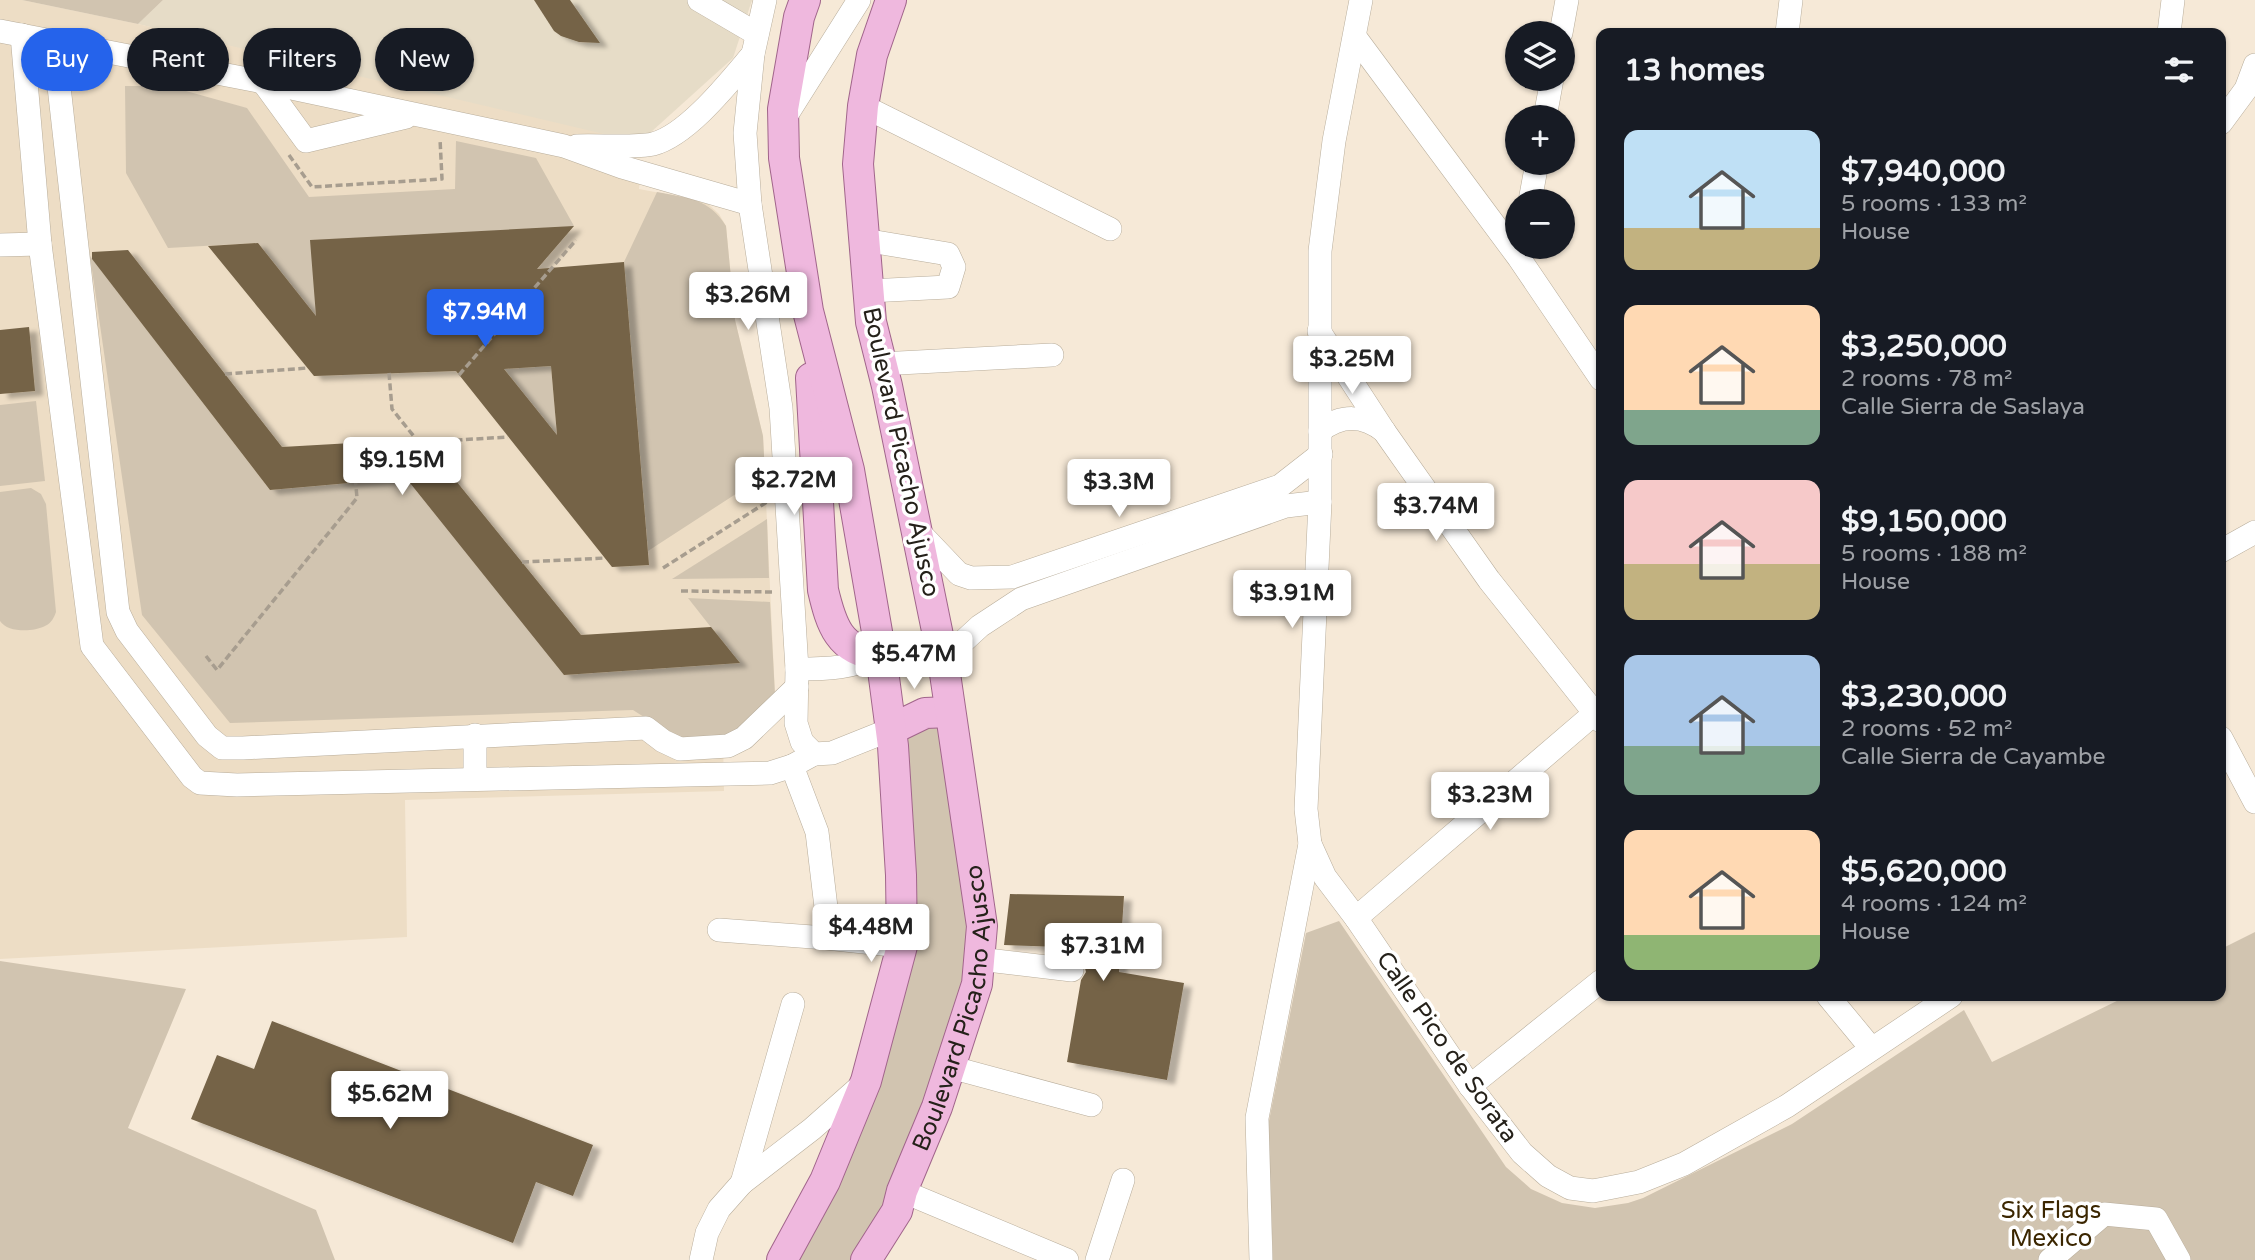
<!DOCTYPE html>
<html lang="en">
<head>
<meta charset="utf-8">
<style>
  :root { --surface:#171b24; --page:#242831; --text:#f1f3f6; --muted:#9ea1a6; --accent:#2563eb }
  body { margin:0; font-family:"Varela Round",sans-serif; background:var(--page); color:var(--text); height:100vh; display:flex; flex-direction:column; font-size:26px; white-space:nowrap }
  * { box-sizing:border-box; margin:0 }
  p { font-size:23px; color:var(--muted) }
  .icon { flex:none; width:38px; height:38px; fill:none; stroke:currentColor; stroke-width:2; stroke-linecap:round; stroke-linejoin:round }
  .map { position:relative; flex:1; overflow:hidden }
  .drawer { position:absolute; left:1596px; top:28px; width:630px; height:973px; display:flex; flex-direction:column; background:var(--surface); border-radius:14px; box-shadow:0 2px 5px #0004 }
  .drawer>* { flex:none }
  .top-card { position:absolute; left:21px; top:28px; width:665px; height:63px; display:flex; gap:14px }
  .fabs { position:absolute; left:1505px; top:21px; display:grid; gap:14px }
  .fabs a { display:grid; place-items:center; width:70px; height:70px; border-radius:50%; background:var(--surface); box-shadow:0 2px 5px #0004; font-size:35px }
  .price { position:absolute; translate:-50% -60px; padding:0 16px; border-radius:7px; background:#fff; color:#222; font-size:23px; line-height:46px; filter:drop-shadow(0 2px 4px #0008) }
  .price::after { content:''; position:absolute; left:50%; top:42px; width:21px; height:16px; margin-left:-10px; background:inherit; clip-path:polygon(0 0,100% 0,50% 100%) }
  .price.on { background:var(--accent); color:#fff }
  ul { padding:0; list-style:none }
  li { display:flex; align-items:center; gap:21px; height:175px; padding:0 28px }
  li span { display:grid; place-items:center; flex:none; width:196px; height:140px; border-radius:14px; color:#555 }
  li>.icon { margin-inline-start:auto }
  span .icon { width:84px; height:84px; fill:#fffc; stroke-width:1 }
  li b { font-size:30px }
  h2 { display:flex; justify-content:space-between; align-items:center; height:84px; padding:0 28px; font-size:30px }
  .chip { padding:0 24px; border-radius:32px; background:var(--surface); box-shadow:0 2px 5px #0004; font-size:24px; line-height:63px }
  .chip.on { background:var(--accent); color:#fff }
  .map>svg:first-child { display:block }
</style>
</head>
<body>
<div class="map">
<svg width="2255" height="1260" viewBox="0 0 2255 1260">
  <defs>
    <filter id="shadow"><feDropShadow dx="8" dy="4.5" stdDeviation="2" flood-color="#0004"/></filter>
  </defs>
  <rect width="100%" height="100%" fill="#f6e9d7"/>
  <!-- commercial -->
  <polygon fill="#e6dcc7" points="163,0 752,0 733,58 640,142 587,132 138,24"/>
  <!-- built -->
  <polygon fill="#edddc5" points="0,0 22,0 138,24 621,138 612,171 640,179 639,189 692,199 708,204 719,214 726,226 735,320 763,436 775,695 723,738 724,791 405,800 407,937 0,959"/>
  <!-- green -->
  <g fill="#d1c4b0">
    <polygon points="22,0 163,0 138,24"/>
    <polygon points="125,86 168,86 247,108 309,197 455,189 456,141 536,158 574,226 316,316 258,243 168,248 126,173"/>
    <path d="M657 192C687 198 709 198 726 226L735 320 763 436 765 475 648 551 624 262Z"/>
    <polygon points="90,256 270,490 406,478 565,675 739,663 688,598 770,602 775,695 751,722 723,738 683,742 633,710 230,723 142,615"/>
    <polygon points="551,366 557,435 504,369"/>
    <polygon points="36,401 45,481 0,486 0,405"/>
    <path d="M31 488 41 494 46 504 56 612C54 617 52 623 45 626 33 632 8 633 0 621V492Z"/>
    <polygon points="767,519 769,578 672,579"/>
    <polygon points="952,719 973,983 862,1260 784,1260 904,945 896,730"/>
    <polygon points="1339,921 1506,1167 1531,1189 1562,1203 1595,1208 1628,1203 1643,1198 1792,1124 1964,1010 1992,1062 2127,996 2221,996 2221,949 2255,932 2255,1260 1273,1260 1268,1126 1306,933"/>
    <polygon points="0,961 186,989 128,1128 316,1210 335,1260 0,1260"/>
  </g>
  <!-- building -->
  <g fill="#756347" fill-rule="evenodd" filter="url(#shadow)">
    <polygon points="534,0 570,0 600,43 579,42 561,36 554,31"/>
    <path d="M574 226 537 269 624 262 649 565 612 567 456 371 314 376 208 246 258 243 316 316 310 240ZM551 366 557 435 504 369Z"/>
    <polygon points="128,250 282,447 422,439 581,635 711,627 740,663 564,675 406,478 270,490 92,259 92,252"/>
    <polygon points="29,327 35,391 0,394 0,330"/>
    <polygon points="1010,894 1124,896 1119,972 1184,983 1167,1080 1067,1062 1081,980 1086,972 1084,964 1087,948 1004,945"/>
    <polygon points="272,1021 593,1145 573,1196 536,1182 513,1243 191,1119 217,1055 254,1069"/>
  </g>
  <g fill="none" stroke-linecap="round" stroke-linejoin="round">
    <!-- minor casing -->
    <g stroke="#b8ad9b" stroke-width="24">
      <g id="minor">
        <polyline points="699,0 757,34"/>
        <polyline points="765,0 753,54 745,133 750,204 781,408 797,669 796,723 802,742 814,754 832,753 892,729"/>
        <polyline points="0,31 263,82 564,146 622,167 750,204"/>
        <polyline points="1561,33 1567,0"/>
        <polyline points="1787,33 1791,0"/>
        <polyline points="2169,33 2173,0"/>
        <polyline points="22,35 40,244 92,646 192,777 200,783 237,785 770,773 792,766 814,754"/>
        <polyline points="1355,37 1519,258 1601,379"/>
        <polyline points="54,42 118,612 127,631 207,736 222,748 243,748 646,728 663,741 680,749 728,746 744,738 797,687"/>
        <polyline points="263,82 306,141 406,117"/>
        <polyline points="863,106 1110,229"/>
        <polyline points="1545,117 1552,79"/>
        <polyline points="784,119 859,0"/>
        <polyline points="2221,123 2246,89 2255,65"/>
        <path d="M577 146C597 145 636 148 653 144 688 135 730 81 753 54"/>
        <polyline points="1530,201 1537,163"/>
        <polyline points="864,240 948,254 954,267 948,287 869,291"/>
        <polyline points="0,245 40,244"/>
        <polyline points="1319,331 1384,431 1489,580 1601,721"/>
        <polyline points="880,364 1052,355"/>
        <path d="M1320 431C1341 414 1364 415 1384 431"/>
        <polyline points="918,531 959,574 971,578 1012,577 1280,486 1321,454"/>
        <polyline points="2221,551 2255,532"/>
        <polyline points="943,660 980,626 1021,599 1286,506 1320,502"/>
        <path d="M797 669C830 669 851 668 881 655"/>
        <polyline points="475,735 475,779"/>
        <polyline points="2221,738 2255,802"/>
        <polyline points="792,766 817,832 828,924 826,938"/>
        <polyline points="1310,844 1325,877 1356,918 1470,1086 1522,1153 1548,1176 1570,1188 1593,1191 1639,1182 1684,1164 1787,1106 1951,996"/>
        <polyline points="1356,918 1595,713"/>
        <polyline points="719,930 826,938 902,946"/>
        <polyline points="979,959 1072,970"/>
        <polyline points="1828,996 1871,1048"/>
        <polyline points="950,1067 1091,1105"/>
        <polyline points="1470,1086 1601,981"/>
        <polyline points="742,1183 793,1004"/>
        <polyline points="902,1191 1067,1260"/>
        <polyline points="701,1260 707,1233 719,1209 742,1183 812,1129 864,1083"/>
        <polyline points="1097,1260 1123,1180"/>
        <polyline points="1261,1260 1257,1118 1310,844 1306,809 1320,502 1320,251 1334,141 1361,0"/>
        <polyline points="2050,1260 2104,1214 2156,1219 2179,1260"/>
      </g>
    </g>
    <!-- major casing -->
    <g stroke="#a1658b" stroke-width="32">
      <g id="major">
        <path d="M811 378 823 590C831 624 839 652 880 655 885 655 891 653 896 651 917 646 925 647 943 660"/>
        <polyline points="892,729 925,713 950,712"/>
        <polyline points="782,1260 825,1181 866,1081 902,946 901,875 893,746 881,655 849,470 808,311 784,158 783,109 799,17 805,0"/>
        <path id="s1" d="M866 1260 897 1211 902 1191 937 1107 977 984 982 926 943 660 887 386 871 322 858 164 863 106 872 55 891 0"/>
      </g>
    </g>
    <!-- path -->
    <g stroke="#a79d8f" stroke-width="3.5" stroke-dasharray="7 3.5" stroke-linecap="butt">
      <polyline points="289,155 312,187 442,179 440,139"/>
      <polyline points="389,373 392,409 416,439"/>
      <polyline points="225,374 307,368"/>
      <polyline points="459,375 576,240"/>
      <polyline points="424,442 508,437"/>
      <polyline points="522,562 605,558"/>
      <polyline points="663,568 767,502"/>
      <polyline points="681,591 774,592"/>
      <polyline points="206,656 217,670 357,498 352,442"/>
    </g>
    <!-- minor -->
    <use href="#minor" stroke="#fff" stroke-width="23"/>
    <!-- major -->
    <use href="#major" stroke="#efb8de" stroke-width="30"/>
  </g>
  <g text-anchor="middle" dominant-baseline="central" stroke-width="7" stroke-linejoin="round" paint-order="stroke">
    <!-- street labels -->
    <g font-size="24" fill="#25211a" stroke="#fff">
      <text transform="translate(901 452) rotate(78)">Boulevard Picacho Ajusco</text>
      <text stroke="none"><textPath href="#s1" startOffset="271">Boulevard Picacho Ajusco</textPath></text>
      <text transform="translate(1447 1047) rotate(55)">Calle Pico de Sorata</text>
    </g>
    <!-- park labels -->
    <g font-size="24" fill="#3b2600" stroke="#fff">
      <text x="2051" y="1210">Six Flags<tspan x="2051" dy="28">Mexico</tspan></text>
    </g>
  </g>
</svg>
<div class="fabs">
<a><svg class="icon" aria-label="layers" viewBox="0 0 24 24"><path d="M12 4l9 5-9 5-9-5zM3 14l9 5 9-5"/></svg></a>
<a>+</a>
<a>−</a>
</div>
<b class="price" style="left:748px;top:332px">$3.26M</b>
<b class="price on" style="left:485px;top:349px">$7.94M</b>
<b class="price" style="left:1352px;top:396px">$3.25M</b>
<b class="price" style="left:402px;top:497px">$9.15M</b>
<b class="price" style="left:794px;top:517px">$2.72M</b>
<b class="price" style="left:1119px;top:519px">$3.3M</b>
<b class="price" style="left:1436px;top:543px">$3.74M</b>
<b class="price" style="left:1292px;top:630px">$3.91M</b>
<b class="price" style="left:914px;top:691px">$5.47M</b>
<b class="price" style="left:1490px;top:832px">$3.23M</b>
<b class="price" style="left:871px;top:964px">$4.48M</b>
<b class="price" style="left:1103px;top:983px">$7.31M</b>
<b class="price" style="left:390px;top:1131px">$5.62M</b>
<div class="top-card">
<a class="chip on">Buy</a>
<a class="chip">Rent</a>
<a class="chip">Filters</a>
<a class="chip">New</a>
</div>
<section class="drawer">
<h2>13 homes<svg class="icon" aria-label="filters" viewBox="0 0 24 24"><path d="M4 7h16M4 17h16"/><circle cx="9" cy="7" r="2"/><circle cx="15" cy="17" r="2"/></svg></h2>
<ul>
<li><span style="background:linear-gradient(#bfe0f5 70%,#c2b280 0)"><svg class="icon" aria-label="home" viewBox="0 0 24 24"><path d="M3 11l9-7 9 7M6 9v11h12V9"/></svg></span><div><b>$7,940,000</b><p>5 rooms · 133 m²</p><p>House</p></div></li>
<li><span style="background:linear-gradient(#ffd9b3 75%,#7fa58c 0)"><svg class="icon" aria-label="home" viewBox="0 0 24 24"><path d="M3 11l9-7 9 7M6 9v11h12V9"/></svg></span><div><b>$3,250,000</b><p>2 rooms · 78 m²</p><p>Calle Sierra de Saslaya</p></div></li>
<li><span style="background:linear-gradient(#f6c9c9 60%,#c2b280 0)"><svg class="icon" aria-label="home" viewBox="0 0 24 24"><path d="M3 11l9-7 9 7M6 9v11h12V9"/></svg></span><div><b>$9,150,000</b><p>5 rooms · 188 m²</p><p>House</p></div></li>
<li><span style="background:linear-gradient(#a9c7e8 65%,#7fa58c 0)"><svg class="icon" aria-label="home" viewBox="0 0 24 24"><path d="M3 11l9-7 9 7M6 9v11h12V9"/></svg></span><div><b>$3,230,000</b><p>2 rooms · 52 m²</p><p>Calle Sierra de Cayambe</p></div></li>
<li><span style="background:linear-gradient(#ffd9b3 75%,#8fb573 0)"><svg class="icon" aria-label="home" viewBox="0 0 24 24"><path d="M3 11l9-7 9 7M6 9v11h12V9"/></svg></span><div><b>$5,620,000</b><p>4 rooms · 124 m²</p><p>House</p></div></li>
</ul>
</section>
</div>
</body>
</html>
